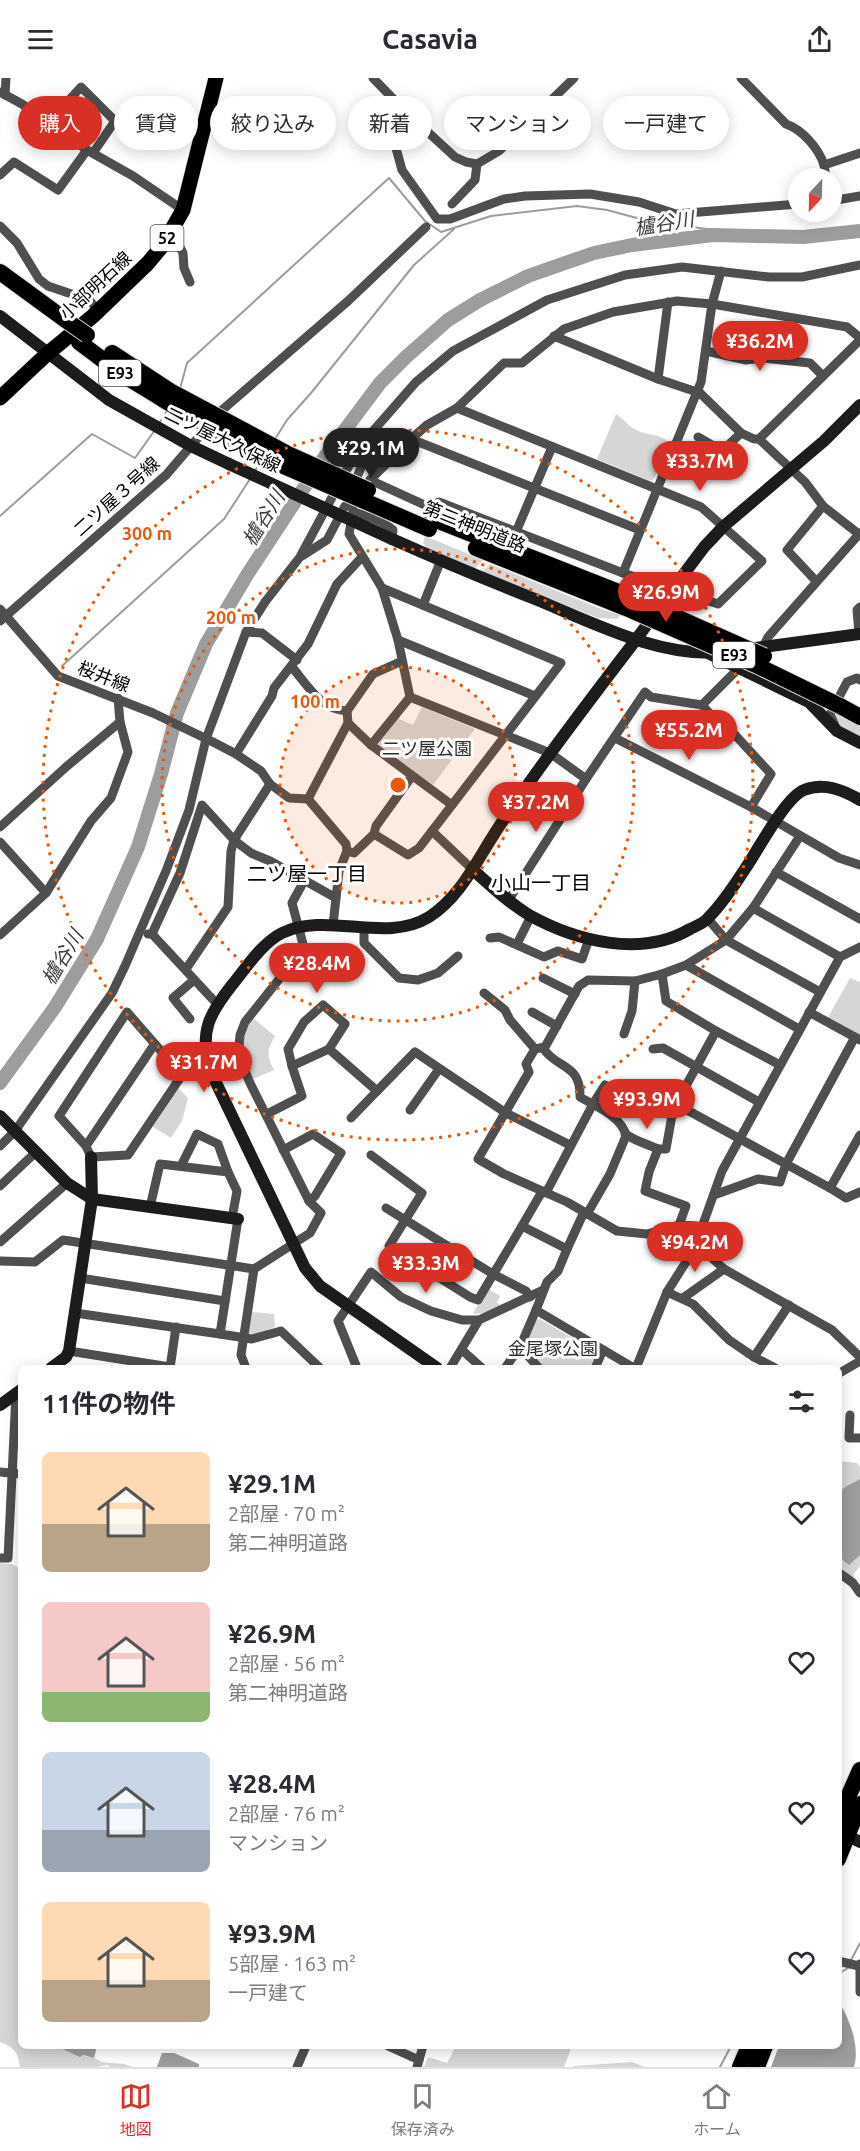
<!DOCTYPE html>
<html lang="ja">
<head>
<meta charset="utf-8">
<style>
  :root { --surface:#fff; --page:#f2f2f3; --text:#2b2b33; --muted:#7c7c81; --line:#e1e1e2; --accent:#d93025 }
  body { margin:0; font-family:Ubuntu,"Noto Sans JP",sans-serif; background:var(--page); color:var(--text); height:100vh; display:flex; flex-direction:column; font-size:22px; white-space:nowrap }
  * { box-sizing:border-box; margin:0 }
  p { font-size:20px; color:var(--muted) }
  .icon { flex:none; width:33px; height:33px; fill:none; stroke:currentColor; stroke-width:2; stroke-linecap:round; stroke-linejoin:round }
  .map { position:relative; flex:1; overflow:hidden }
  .sheet { position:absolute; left:18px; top:1287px; width:824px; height:684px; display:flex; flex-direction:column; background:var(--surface); border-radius:9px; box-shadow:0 3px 15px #0003 }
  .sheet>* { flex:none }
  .guide { position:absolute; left:18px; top:18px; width:825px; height:54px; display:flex; gap:12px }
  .needle { width:39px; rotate:202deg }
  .buttons { position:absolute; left:788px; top:90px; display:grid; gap:12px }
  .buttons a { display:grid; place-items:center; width:54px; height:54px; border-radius:50%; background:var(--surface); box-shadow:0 3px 15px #0003; font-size:30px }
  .price { position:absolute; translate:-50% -51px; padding:0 14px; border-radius:21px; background:var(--accent); color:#fff; font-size:20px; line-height:39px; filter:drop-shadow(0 2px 3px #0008) }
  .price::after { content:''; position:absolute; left:50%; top:36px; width:18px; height:14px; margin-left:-9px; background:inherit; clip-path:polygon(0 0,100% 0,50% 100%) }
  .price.active { background:#222; color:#fff }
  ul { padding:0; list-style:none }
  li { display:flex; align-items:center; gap:18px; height:150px; padding:0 24px }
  li span { display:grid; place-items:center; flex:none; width:168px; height:120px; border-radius:9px; color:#555 }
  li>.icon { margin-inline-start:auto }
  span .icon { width:72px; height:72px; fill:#fffc; stroke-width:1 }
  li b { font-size:26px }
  h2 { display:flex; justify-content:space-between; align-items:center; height:72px; padding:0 24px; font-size:26px }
  .pill { padding:0 21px; border-radius:27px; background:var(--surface); box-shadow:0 3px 15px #0003; font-size:21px; line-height:54px }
  .pill.active { background:var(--accent); color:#fff }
  header { display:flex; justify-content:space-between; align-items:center; height:78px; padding:0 24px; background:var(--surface); font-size:27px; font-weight:700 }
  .tab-bar { display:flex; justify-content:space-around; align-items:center; height:84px; border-top:2px solid var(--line); background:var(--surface); font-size:16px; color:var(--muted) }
  .tab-bar a { display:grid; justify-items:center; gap:3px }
  .tab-bar .active { color:var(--accent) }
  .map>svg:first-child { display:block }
</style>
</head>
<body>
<header><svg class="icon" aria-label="menu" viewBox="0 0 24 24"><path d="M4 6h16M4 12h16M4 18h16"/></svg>Casavia<svg class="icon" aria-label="share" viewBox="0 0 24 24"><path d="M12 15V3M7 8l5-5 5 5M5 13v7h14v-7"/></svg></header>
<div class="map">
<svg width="860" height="1989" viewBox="0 0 860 1989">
  <rect width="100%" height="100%" fill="#fff"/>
  <!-- green -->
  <g fill="#d6d6d6">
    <path d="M616 336C623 340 628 348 636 352 647 358 659 355 669 364L654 401 650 403 597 381Z"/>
    <polygon points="425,458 483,482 475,491 428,472 423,465"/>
    <polygon points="490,486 604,532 621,537 617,541 598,540 482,494"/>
    <polygon points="422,629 475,651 433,707 378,668 379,664 397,640 413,647"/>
    <polygon points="837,634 860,648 860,660 839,649 835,639"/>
    <polygon points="850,900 860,904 860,958 827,941"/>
    <path d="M252 939 275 958C267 973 266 976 274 992L251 1002C240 970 238 971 252 939Z"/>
    <polygon points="178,1010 188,1020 182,1043 171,1060 153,1049"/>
    <polygon points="488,1211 500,1218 497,1225 501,1227 485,1235 474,1236 473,1235"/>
    <polygon points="252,1234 274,1236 275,1249 254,1257 249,1255"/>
    <polygon points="540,1241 596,1274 590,1290 544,1290 524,1268 535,1243"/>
    <polygon points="839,1383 857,1385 860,1389 860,1488 854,1496 854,1501 839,1488"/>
    <path d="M0 1485 12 1486 21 1491V1968H56L76 1976 94 1980 102 1984 124 1986 133 1989H109L108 1987 98 1989H20C18 1974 14 1969 0 1964Z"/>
    <polygon points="456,1968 572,1968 564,1989 424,1989 428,1979 447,1985"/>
    <polygon points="632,1984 645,1989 573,1989 574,1988"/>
  </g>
  <!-- water -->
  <g fill="#9d9d9d">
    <path d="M860 1401V1477L849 1487 839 1479V1415C845 1407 852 1406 860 1401Z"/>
    <path d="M839 1924C850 1942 860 1968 854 1989H771L779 1968H838Z"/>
    <polygon points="56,1968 97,1968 94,1980 83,1977 80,1979"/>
    <polygon points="162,1975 174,1975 199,1986 199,1989 157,1989"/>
  </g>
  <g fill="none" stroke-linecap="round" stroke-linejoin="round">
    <!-- stream -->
    <g stroke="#9d9d9d" stroke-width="2">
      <polyline points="180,311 187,285 389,100 425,143 441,154 491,138 577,128 607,132 652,144 715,152 728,156"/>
      <polyline points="160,344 168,331"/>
      <polyline points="275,361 287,342 311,315 414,187 454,151"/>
      <polyline points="254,394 261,383"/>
      <polyline points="0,438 92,356 135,380 155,352"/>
      <polyline points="62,588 224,441 250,401"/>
      <polyline points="850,1884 860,1865"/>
      <polyline points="838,1896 848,1890"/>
      <polyline points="720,1989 731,1968"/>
    </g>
    <!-- river -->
    <polyline stroke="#9d9d9d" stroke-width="14" points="0,1005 55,929 97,861 138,769 161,696 177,635 206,566 247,497 321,384 380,305 406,279 448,242 480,222 528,198 594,175 632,167 713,157 803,159 860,153"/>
    <!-- primary casing -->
    <g stroke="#dbdbdb" stroke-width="16">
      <polyline id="primary" points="0,320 47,276 93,238 148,185 163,167 183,132 216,0"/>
    </g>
    <!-- highway casing -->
    <g stroke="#dbdbdb" stroke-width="18">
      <g id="highway">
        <polyline points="0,194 67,243"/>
        <polyline points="79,264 123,297 164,322"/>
        <polyline points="112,275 170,313"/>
        <polyline points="431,440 631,519"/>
        <polyline points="476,470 626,530"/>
        <polyline points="840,628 860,639"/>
        <polyline points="838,1742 860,1692"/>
        <polyline points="838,1781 860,1726"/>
        <polyline points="740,1989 749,1968"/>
        <polyline points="757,1989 765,1968"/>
      </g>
    </g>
    <!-- street -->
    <g stroke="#4f4f4f" stroke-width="9">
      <polyline points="373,0 406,34 455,79 466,84 477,86 499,73 574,0"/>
      <path d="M741 0 786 46C803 52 819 71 824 87"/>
      <polyline points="0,14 22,26 87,72 133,98 183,132"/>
      <polyline points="5,17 6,0"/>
      <polyline points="406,34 391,52 402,92 437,141 450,141 504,121 525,118 590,116 639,124 676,136 798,126"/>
      <polyline points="49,44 81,9 115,43 93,75"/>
      <polyline points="0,97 14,84 58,112 87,72"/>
      <polyline points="826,100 824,87 860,75"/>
      <polyline points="831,123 860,118"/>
      <polyline points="452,126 475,102 477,86"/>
      <polyline points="0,148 17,165 39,201 48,208 89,222 98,232"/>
      <polyline points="166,161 180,169 183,175 184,190 190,204"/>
      <polyline points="554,258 658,301 700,315 741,355 754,361 759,361 805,404 823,428 860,457"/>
      <polyline points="706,273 746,282 763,280 810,285 823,298"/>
      <polyline points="658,301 668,224"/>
      <polyline points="698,359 722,373 741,355"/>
      <polyline points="411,361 640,452"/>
      <polyline points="759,361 860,262"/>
      <polyline points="370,402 427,428 439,424 623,495 718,526 762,483 701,429 457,330"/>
      <polyline points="353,409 362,387 359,369"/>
      <path d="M353 434C363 436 386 445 393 452L392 461"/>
      <polyline points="516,454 552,369"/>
      <polyline points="302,478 327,462 345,428 352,426"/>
      <polyline points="623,495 701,304 712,226 721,193"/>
      <polyline points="816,503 787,472 823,428"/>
      <polyline points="382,510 561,585 452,727 371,667 410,619"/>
      <polyline points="423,527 441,482"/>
      <polyline points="0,531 58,598 153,635 213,664 236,676 261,693 270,706 289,720 308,721 346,766 347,773 339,793 333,847"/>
      <polyline points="0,543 166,397 221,333 348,223 426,149"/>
      <polyline points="246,554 262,555 297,582"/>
      <polyline points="859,556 857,532 860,529"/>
      <polyline points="398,562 535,618"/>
      <polyline points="763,569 768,559 860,455"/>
      <path d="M292 589C307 607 321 632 347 633"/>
      <polyline points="702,627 739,590"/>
      <polyline points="348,645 371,667"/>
      <polyline points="835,648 830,636 847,604 857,600 860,602"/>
      <polyline points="615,660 751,729 839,780 860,787"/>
      <polyline points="236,676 272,618 274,610 308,566 337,506 362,479"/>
      <polyline points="412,698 376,748 374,756 408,777 419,770 452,727"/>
      <polyline points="586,701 550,675 410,619 398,562 382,510 349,456 353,434 352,426 370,402 411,361 427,347 457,330 504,285 522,285 564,251 613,234 677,223 712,226 847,249 860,260"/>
      <polyline points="308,721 348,645 347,633 373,596 402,583"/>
      <polyline points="0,749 66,689 120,644 118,620"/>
      <polyline points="432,753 472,791"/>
      <polyline points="0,764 46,815"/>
      <polyline points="347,773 354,775 374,756"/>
      <polyline points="776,794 860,841"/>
      <polyline points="508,823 586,701 645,614 651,619 702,627 711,637 725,646 771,696 751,729"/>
      <polyline points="753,830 840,879"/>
      <polyline points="708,841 726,862 820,914"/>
      <polyline points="364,849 364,865 399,900 418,902 438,895 458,878"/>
      <polyline points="148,856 152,856 217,926"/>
      <polyline points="152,856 180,795 202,727 234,762 251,775 270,783 336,820"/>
      <polyline points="0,857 46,815 91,743 111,720 128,674 120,644"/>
      <polyline points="490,860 499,859 544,879 558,873 582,881 589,861"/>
      <polyline points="517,866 531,838"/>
      <polyline points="860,869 840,879 722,1093 702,1149 706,1169 712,1180 724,1191 832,1252 860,1279"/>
      <polyline points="686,887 799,951"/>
      <polyline points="186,891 228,829 231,773 234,762 270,706"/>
      <polyline points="662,896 666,923 716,953 780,987"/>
      <polyline points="543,900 575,916"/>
      <polyline points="484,915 505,932 510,942 535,971"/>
      <polygon points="127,934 182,997 128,1077 91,1079 86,1068 59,1038"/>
      <polyline points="532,934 557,948"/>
      <polyline points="809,934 860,962"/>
      <polyline points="190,941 173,920 194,902"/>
      <polyline points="716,953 676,1026 830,1110 860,1057"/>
      <polyline points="624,956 632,933 635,903"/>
      <path d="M543 970C556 991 581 985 580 1019 595 1028 623 1039 626 1058L610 1096 587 1136"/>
      <polyline points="653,971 663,970 759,1024"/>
      <polyline points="292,988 288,971 304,944 323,927 345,946 329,971"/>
      <polyline points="676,1026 673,1032 666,1071 658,1071 649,1094 645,1113 686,1128 679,1147"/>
      <polyline points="410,1032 439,991"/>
      <polyline points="267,1036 302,1018 292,988 329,971 377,1013 415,974 506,1035 570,1067"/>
      <polyline points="351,1040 377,1013"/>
      <polyline points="625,1056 636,1062 658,1071"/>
      <polyline points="0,1068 15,1053 112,915 125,888 166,793 189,732 206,661 246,554 265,524 300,479 359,369 416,304 453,273 547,222 625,197 682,189 769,199 802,199 860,187"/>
      <polyline points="86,1068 154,967"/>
      <polyline points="283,1072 313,1056 341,1075 315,1118 309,1123"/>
      <polyline points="371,1077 422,1115 389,1168 470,1219 478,1222 522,1148"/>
      <polyline points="181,1088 197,1056 218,1066 228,1094"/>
      <polyline points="0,1108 36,1074"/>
      <polyline points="830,1110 846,1120 860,1114"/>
      <polyline points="714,1117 758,1101 780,1104 786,1086 855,959"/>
      <polyline points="150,1129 160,1086 228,1094 237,1113 232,1140"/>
      <polyline points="386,1130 493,1196 526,1213 530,1219"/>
      <polyline points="703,1157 697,1148 679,1147 647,1156 617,1153 567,1124 504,1096 478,1081 529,994 526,986 535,971 545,969 579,908 588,902 635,903 662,896 686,887 726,862 753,830 800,758"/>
      <polyline points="0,1164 67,1105"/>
      <polyline points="567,1171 584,1134"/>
      <polyline points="0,1183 35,1184 63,1162 254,1191"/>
      <polyline points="80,1200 225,1223"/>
      <polyline points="667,1214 693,1226 729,1262 754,1279 775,1290"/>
      <polyline points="683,1220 724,1191"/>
      <polyline points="536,1232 520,1269 539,1290"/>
      <polyline points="75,1235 220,1256 238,1141"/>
      <polyline points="220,1256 252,1261 281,1253 320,1290"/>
      <polyline points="462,1272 482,1290"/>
      <polyline points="69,1273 170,1289"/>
      <polyline points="754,1279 789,1227"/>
      <polyline points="170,1290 176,1249"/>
      <polyline points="246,1290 241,1277 254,1191 310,1155 321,1135 309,1123 250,1005 240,981 239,969 240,957 245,944 284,895 292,889 307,881 292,825 304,803"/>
      <polyline points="357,1290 338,1243 371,1194 401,1219 431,1233 462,1242 479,1242 543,1212"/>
      <polyline points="450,1290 479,1242"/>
      <polyline points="505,1290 520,1269"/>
      <polyline points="595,1290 603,1272"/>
      <polyline points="634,1290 536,1232 547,1204 558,1193 567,1171 522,1148 540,1117 548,1111 593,1026 605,1007 635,1022"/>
      <polyline points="636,1290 667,1214 703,1157"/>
      <polyline points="838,1296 860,1283"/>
      <polyline points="850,1337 849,1360 860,1360"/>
      <polyline points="0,1394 21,1396"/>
      <polyline points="0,1480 8,1480 16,1316"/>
      <polyline points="838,1494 853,1505 860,1515"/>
      <polyline points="838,1883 859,1888"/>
      <polyline points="860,1886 860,1914"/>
      <polyline points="388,1968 419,1982"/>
      <polyline points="297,1989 306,1968"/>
      <polyline points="417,1989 423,1968"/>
    </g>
    <!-- secondary -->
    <g stroke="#1c1c1c" stroke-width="12">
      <polyline points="0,238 109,322 191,368 229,386"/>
      <path d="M392 461C439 482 487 502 535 521 591 544 660 580 722 574"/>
      <polyline points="748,571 860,556"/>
      <polyline points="710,576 809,624 837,653 860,665"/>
      <path d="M472 791C491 808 508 824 529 837 576 863 641 880 690 851 696 848 705 845 709 839 724 824 736 805 747 788 759 770 786 719 804 712 824 704 843 712 860 722"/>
      <polyline points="0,1038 67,1105 92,1121 238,1141"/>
      <polyline points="51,1290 66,1279 69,1273 92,1121 91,1079"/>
      <path d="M437 1290 320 1208 305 1190 209 990C200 953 209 936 232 907 246 890 262 865 282 855 328 833 385 866 429 839 459 820 475 786 493 758 504 740 517 723 529 705 563 657 599 610 635 563 658 532 681 499 705 468L724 448 824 363 860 327"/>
      <polyline points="0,1327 21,1312"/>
      <polyline points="838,1753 860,1764"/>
    </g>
    <!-- primary -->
    <use href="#primary" stroke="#000" stroke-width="15"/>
    <!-- highway -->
    <use href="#highway" stroke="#000" stroke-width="16"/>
    <!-- highway-bridge casing -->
    <g stroke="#dbdbdb" stroke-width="18" stroke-linecap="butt">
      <g id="highway-bridge">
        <polyline points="67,243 87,257"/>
        <polyline points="170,313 288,376 368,412"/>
        <polyline points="164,322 220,355 281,387 429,451"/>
        <polyline points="631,519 764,578"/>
        <polyline points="626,530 758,588 840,628"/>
      </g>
    </g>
    <!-- secondary-bridge -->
    <polyline stroke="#1c1c1c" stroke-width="12" points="229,386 392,461"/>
    <!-- highway-bridge -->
    <use href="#highway-bridge" stroke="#000" stroke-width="16"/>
  </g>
  <!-- distance rings -->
  <circle cx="398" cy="707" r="118" fill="#e8590c" fill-opacity=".12"/>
  <g fill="none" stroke="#e8590c" stroke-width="3" stroke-dasharray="3 6">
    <circle cx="398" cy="707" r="118"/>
    <circle cx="398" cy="707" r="236"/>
    <circle cx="398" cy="707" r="355"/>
  </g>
  <g text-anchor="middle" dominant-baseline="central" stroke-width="6" stroke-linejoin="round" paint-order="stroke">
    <!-- shield labels -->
    <g fill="#fff" stroke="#4c4c4c" stroke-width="1.5">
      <rect x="150.5" y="147" width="33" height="26" rx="4.5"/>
      <rect x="99" y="282" width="42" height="26" rx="4.5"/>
      <rect x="713" y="564" width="42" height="26" rx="4.5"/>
    </g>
    <g font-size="16" font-weight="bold" fill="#000">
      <text x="167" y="160">52</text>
      <text x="120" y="295">E93</text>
      <text x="734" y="577">E93</text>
    </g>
    <!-- street labels -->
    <g font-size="18" fill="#000" stroke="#fff">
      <text transform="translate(95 207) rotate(-43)">小部明石線</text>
      <text transform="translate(223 361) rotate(26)">二ツ屋大久保線</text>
      <text transform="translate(116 418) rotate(-42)">二ツ屋３号線</text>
      <text transform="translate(475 448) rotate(22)">第二神明道路</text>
      <text transform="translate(104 598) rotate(21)">桜井線</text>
    </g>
    <!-- park labels -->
    <g font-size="18" fill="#2d2d2d" stroke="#fff">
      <text x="427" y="670">二ツ屋公園</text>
      <text x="553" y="1270">金尾塚公園</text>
    </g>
    <!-- water labels -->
    <g font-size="20" font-style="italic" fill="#3e3e3e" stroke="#fff">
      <text transform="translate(664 145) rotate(-9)">櫨谷川</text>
      <text transform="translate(263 440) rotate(-58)">櫨谷川</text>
      <text transform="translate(62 879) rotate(-59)">櫨谷川</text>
    </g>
    <!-- neighbourhood labels -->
    <g font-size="20" fill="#000" stroke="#fff">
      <text x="307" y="795">二ツ屋一丁目</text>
      <text x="541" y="804">小山一丁目</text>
    </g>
  </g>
  <circle cx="398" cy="707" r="9" fill="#e8590c" stroke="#fff" stroke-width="3"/>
  <g font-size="18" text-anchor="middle" font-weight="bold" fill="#e8590c" stroke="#fff" stroke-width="6" stroke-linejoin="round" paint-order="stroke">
    <text x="147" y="462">300 m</text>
    <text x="231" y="546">200 m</text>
    <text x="315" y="630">100 m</text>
  </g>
</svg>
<div class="buttons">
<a><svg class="needle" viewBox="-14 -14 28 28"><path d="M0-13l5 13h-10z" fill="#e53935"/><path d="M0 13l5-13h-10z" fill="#7c7c81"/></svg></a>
</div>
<b class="price" style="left:760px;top:294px">¥36.2M</b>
<b class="price active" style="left:371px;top:401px">¥29.1M</b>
<b class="price" style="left:700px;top:414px">¥33.7M</b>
<b class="price" style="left:666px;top:545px">¥26.9M</b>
<b class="price" style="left:689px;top:683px">¥55.2M</b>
<b class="price" style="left:536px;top:755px">¥37.2M</b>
<b class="price" style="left:317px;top:916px">¥28.4M</b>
<b class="price" style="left:204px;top:1015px">¥31.7M</b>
<b class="price" style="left:647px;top:1052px">¥93.9M</b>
<b class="price" style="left:695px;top:1195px">¥94.2M</b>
<b class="price" style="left:426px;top:1216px">¥33.3M</b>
<div class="guide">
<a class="pill active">購入</a>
<a class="pill">賃貸</a>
<a class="pill">絞り込み</a>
<a class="pill">新着</a>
<a class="pill">マンション</a>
<a class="pill">一戸建て</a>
</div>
<section class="sheet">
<h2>11件の物件<svg class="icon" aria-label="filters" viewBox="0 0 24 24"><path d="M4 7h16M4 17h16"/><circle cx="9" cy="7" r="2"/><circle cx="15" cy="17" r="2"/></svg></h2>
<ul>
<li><span style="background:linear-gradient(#ffd9b3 60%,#b9a48a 0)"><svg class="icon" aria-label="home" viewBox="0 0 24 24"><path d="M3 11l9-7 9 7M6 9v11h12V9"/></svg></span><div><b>¥29.1M</b><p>2部屋 · 70 m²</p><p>第二神明道路</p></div><svg class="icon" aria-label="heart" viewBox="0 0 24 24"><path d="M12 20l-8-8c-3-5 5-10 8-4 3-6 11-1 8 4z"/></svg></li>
<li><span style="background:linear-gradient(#f6c9c9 75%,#8fb573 0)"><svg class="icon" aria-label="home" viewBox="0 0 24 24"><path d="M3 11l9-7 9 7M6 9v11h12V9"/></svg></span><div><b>¥26.9M</b><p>2部屋 · 56 m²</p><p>第二神明道路</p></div><svg class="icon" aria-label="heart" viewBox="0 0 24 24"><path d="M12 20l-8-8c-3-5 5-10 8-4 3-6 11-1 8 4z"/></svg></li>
<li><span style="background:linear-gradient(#c9d6e8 65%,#9aa5b1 0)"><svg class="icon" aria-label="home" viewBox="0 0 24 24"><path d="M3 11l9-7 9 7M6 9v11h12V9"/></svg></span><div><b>¥28.4M</b><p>2部屋 · 76 m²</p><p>マンション</p></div><svg class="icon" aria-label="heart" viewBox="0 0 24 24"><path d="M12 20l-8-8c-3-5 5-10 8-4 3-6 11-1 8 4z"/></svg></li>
<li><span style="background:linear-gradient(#ffd9b3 65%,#b9a48a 0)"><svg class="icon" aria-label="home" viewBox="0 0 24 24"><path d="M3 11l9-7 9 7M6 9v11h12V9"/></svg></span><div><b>¥93.9M</b><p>5部屋 · 163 m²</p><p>一戸建て</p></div><svg class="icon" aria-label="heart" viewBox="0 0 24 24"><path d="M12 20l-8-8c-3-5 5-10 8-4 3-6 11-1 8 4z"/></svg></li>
</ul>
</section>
</div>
<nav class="tab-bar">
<a class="active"><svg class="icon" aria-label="map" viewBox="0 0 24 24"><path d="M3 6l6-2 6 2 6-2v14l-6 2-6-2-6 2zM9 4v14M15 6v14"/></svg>地図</a>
<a><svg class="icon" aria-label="saved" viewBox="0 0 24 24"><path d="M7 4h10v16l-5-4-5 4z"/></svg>保存済み</a>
<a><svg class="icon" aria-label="home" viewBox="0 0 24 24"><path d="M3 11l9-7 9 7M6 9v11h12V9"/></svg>ホーム</a>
</nav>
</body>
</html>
